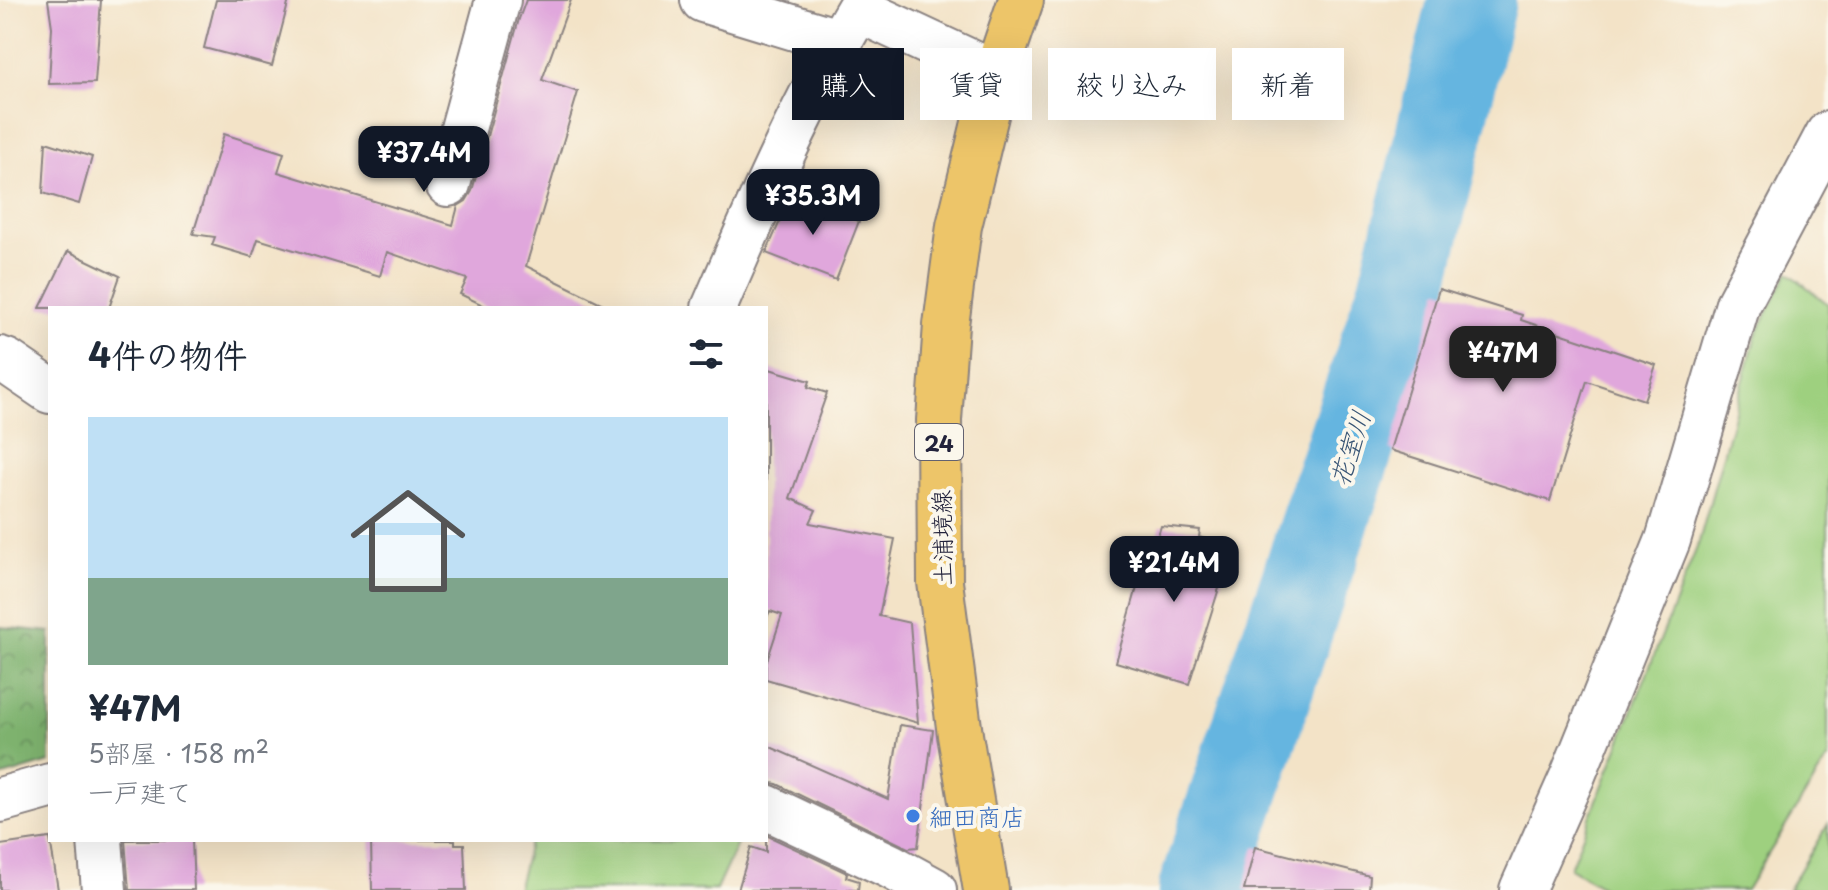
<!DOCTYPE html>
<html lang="ja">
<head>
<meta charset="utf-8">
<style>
  :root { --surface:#fff; --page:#f6f6f7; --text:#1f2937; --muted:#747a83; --line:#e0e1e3; --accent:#111827 }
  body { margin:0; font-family:"Playpen Sans","Klee One",sans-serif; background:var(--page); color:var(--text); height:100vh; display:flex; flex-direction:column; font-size:30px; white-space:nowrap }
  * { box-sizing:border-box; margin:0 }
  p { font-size:26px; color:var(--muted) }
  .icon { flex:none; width:44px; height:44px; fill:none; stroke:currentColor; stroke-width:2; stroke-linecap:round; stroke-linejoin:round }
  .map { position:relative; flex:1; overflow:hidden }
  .side { position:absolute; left:48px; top:306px; width:720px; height:536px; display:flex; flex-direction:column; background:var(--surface); border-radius:0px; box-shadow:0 8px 32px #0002 }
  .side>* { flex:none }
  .banner { position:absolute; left:792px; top:48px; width:760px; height:72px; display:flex; gap:16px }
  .price { position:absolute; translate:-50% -68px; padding:0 18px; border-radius:16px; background:var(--accent); color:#fff; font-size:26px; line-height:52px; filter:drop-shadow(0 2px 4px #0008) }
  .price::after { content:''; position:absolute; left:50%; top:48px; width:24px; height:18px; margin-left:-12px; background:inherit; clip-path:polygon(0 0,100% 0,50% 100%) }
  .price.current { background:#222; color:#fff }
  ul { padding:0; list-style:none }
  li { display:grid; align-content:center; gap:16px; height:424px; padding:0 40px }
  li+li { border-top:2px solid var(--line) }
  li span { display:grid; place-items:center; height:248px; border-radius:0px; color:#555 }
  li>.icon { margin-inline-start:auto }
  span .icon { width:144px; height:144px; fill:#fffc; stroke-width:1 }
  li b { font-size:34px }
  h2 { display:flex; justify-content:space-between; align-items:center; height:96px; padding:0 40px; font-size:34px }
  .tag { padding:0 28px; border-radius:0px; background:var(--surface); box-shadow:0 8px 32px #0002; font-size:28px; line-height:72px }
  .tag.current { background:var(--accent); color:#fff }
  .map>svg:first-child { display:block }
</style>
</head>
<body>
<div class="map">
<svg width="1828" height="890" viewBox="0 0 1828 890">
  <defs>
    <pattern id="forest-crowns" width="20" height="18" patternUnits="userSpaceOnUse" patternTransform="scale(2)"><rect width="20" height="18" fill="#7eb26e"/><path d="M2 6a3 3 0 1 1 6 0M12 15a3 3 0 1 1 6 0" fill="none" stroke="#67905c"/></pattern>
  </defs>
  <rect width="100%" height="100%" fill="#fbf7ec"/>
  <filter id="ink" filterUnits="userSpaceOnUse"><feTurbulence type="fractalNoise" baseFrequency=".0125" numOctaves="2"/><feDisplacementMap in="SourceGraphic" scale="16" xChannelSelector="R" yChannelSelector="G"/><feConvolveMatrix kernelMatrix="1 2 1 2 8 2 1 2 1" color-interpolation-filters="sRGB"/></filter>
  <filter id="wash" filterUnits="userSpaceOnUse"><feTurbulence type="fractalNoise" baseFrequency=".006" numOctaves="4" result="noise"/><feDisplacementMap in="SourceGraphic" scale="32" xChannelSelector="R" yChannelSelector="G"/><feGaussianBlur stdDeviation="1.8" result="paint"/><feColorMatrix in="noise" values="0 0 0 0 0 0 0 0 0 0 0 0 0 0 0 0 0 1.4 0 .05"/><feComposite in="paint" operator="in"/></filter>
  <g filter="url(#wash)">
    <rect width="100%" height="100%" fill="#f3e3c7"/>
    <!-- grass -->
    <g fill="#9ed07f" stroke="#60795d" stroke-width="2">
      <polygon points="1788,272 1828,304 1828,758 1746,890 1607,890 1570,868 1699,542 1756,335"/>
      <polygon points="1828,824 1828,890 1788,890"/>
      <polygon points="530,840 739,840 716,890 517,890"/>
    </g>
    <!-- forest -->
    <polygon fill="url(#forest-crowns)" stroke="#506a54" stroke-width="2" points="0,627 50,632 50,762 0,777"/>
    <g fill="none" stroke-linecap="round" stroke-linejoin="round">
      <!-- river -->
      <polyline stroke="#65b5e0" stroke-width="88" points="1202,890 1402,290 1472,0"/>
    </g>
    <g id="blocks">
      <!-- building -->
      <g fill="#e0a7dc">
        <polygon points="48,0 101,0 95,83 49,84 52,27"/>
        <polygon points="216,0 289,0 272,66 204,48"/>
        <polygon points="526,0 571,0 542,80 578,92 526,266 611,308 489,308 460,294 467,279 387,252 380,276 258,239 252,257 212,245 215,237 193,234 224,134 284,153 278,172 453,225 458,206 466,201 472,191 519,19"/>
        <polygon points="46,142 92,157 79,204 43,193"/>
        <polygon points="792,194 859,221 836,280 766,253"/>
        <polygon points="68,251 120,276 109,308 40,308"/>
        <polygon points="1439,289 1522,315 1521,320 1656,365 1644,400 1587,381 1550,501 1390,450"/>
        <polygon points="766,368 810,381 808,387 827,393 790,498 816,510 810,523 895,539 879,616 910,623 918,723 766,679 766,664 782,615 770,611 766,619"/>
        <polygon points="1161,526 1200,530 1199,537 1232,547 1189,684 1116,662 1145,559 1151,557"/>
        <polygon points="900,725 933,730 918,847 908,848 777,784 766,782 766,745 888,799"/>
        <polygon points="766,835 847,873 846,877 859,881 858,890 738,890 751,847 766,852"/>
        <polygon points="50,838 58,890 0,890 0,845"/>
        <polygon points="125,840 192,840 194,890 129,890"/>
        <polygon points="371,840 455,840 455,844 464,844 466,890 372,890"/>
        <polygon points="1255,847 1370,876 1369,890 1244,890"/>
      </g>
    </g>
  </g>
  <g filter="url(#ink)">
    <use href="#blocks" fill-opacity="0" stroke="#8a8281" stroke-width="2"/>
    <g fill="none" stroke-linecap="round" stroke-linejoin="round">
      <!-- minor casing -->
      <g stroke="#8a8281" stroke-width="48">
        <g id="minor">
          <polyline points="703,0 841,42"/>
          <polyline points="859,10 996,74"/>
          <polyline points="448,184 498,0"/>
          <path d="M714 308C759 203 805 98 864 0"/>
          <polyline points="0,359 6,361 50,391"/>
          <polyline points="0,800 50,786"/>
          <polyline points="766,807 890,866 934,890"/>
          <polyline points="100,840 104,890"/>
          <polyline points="1522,890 1573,775 1668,540 1738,304 1828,134"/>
        </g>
      </g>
      <!-- major casing -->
      <g stroke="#8a8281" stroke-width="48">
        <polyline id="major" points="986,890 960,735 940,582 939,420 946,325 959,226 996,74 1021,0"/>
      </g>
      <!-- minor -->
      <use href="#minor" stroke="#fff" stroke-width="44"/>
      <!-- major -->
      <use href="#major" stroke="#edc569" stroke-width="44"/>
    </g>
  </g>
  <!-- markers -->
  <circle fill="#3f7fe0" stroke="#fbf7ec" stroke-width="3" cx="913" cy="816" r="8"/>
  <g text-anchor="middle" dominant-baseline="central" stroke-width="8" stroke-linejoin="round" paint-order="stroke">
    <!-- shield labels -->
    <rect fill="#fbf7ec" stroke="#636270" stroke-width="2" x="915" y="424" width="48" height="36" rx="6"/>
    <g font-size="22" font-weight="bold" fill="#22223b">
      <text x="939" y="442">24</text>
    </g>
    <!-- street labels -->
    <g font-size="24" fill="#22223b" stroke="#fbf7ec">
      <text transform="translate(941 538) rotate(-91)">土浦境線</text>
    </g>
    <!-- shop labels -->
    <g font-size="24" fill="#366cbe" stroke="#fbf7ec" text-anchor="start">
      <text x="929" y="816">細田商店</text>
    </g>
    <!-- water labels -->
    <g font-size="26" font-style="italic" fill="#395575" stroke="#fbf7ec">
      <text transform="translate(1349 448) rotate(-72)">花室川</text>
    </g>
  </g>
</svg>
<b class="price" style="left:424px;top:194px">¥37.4M</b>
<b class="price" style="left:813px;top:237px">¥35.3M</b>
<b class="price current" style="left:1503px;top:394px">¥47M</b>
<b class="price" style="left:1174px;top:604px">¥21.4M</b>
<div class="banner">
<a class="tag current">購入</a>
<a class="tag">賃貸</a>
<a class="tag">絞り込み</a>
<a class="tag">新着</a>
</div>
<section class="side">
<h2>4件の物件<svg class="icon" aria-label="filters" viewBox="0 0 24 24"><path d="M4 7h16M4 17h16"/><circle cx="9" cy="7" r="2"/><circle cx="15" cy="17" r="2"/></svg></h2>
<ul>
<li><span style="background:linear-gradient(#bfe0f5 65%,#7fa58c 0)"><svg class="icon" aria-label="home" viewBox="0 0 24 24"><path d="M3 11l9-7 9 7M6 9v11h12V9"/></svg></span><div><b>¥47M</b><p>5部屋 · 158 m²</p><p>一戸建て</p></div></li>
</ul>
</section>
</div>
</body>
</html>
